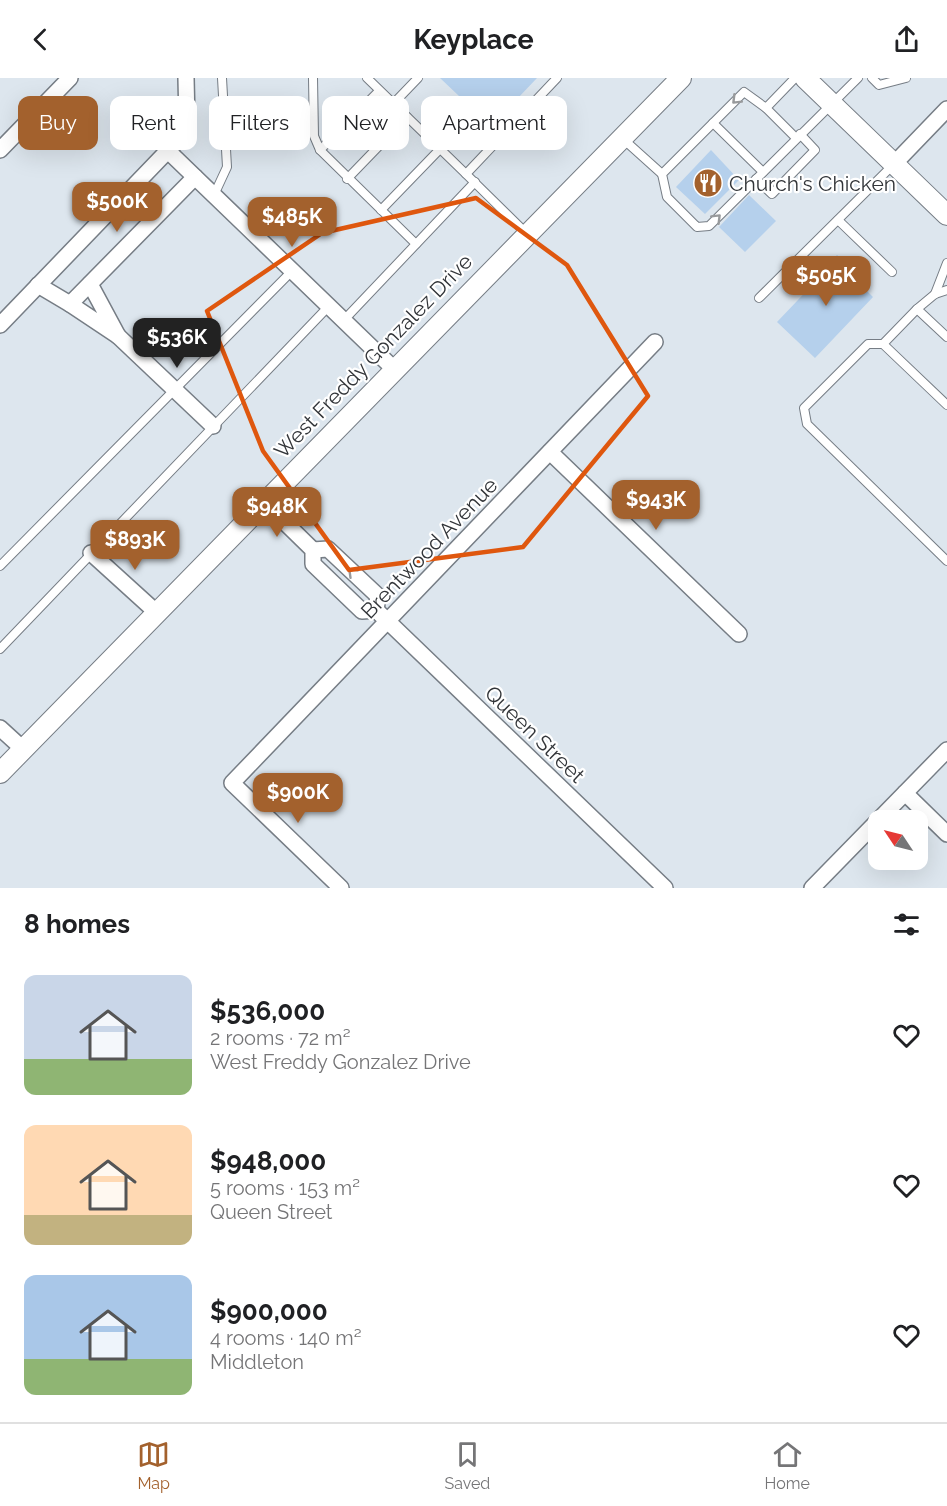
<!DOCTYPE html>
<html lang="en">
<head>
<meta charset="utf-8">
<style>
  :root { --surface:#fff; --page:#f6f6f6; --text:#202124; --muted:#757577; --line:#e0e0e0; --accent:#a3612d }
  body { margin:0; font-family:Raleway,sans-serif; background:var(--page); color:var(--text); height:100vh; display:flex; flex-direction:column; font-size:22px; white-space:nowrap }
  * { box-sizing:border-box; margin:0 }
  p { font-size:20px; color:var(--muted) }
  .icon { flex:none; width:33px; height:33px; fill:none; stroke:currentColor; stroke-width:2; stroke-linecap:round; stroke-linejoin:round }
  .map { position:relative; height:810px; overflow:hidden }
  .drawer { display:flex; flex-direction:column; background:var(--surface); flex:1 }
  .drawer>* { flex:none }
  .hud { position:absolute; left:18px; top:18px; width:600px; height:54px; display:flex; gap:12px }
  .needle { width:39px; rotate:305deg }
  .tools { position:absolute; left:868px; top:732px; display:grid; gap:12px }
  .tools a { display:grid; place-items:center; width:60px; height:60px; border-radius:12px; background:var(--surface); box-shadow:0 6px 24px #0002; font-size:30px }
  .price { position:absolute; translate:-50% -51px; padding:0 14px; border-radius:12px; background:var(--accent); color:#fff; font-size:20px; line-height:39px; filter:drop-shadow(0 2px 3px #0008) }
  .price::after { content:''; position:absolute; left:50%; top:36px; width:18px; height:14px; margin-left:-9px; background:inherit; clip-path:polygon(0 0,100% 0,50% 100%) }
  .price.current { background:#222; color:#fff }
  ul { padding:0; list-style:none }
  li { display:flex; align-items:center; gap:18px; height:150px; padding:0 24px }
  li span { display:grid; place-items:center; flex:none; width:168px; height:120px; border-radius:12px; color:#555 }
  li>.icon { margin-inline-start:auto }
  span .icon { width:72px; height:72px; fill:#fffc; stroke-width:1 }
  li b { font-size:26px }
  h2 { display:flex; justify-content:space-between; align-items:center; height:72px; padding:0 24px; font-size:26px }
  .chip { padding:0 21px; border-radius:12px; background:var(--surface); box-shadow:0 6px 24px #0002; font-size:21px; line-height:54px }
  .chip.current { background:var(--accent); color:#fff }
  header { display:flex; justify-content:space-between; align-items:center; height:78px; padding:0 24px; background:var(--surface); font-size:27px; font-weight:700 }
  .menu { display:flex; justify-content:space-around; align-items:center; height:84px; border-top:2px solid var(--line); background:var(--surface); font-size:16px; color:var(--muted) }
  .menu a { display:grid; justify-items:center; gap:3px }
  .menu .current { color:var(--accent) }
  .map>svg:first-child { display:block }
</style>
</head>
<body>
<header><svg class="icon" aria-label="back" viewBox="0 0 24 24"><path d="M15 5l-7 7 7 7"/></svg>Keyplace<svg class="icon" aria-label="share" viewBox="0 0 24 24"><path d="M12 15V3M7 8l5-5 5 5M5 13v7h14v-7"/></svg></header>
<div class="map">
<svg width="947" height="810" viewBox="0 0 947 810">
  <rect width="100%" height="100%" fill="#dde6ee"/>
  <!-- building -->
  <g fill="#b5d0ec">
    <polygon points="440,0 537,0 482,58 469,46 478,36"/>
    <polygon points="711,72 739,102 705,136 676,109"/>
    <polygon points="749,117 776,143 745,174 719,149"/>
    <polygon points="837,177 864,203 860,206 873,219 815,280 777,244 818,201 816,199"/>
  </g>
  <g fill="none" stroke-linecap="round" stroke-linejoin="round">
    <!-- service casing -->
    <g stroke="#767d85" stroke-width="10">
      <g id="service">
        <polyline points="313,0 314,58 320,72 416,166"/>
        <polyline points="367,0 466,96"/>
        <polyline points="795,0 766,30 744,14 662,96 667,119 697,149 709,148 858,0"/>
        <polyline points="872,0 879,7 906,0"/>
        <polyline points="393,26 418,0"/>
        <polyline points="766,30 796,60"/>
        <polyline points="713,45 763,94"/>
        <polyline points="622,60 662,96"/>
        <polyline points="320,72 379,13"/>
        <polyline points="347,101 407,39"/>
        <polyline points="756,101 772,116 815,72 800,56"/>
        <polyline points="214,117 227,89 222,0"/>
        <polyline points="381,132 440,71"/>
        <polyline points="838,142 892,194"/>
        <polyline points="526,155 466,96 557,0"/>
        <polyline points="947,212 935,216 917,231 947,259"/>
        <polyline points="935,216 947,185"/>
        <polyline points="759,220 893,87"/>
        <polyline points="917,231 883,266 868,266 804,330 807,346 947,483"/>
        <polyline points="344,242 475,104"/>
        <polyline points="883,266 947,327"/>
        <polyline points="0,488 292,193"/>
        <polyline points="0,571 329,228"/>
      </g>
    </g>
    <!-- minor casing -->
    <g stroke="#767d85" stroke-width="18">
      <g id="minor">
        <polyline points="0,72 70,0"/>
        <polyline points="167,72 394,291"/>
        <polyline points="894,86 947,31"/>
        <polyline points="38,207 70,226 195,99"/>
        <polyline points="70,226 118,258 90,206"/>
        <polyline points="0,247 179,61 187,43 186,0"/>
        <polyline points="118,258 213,348"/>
        <polyline points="550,374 739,556"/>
        <polyline points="264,424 313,472 313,486 362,533 376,532 665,810"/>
        <polyline points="313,472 328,471 378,518 376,532"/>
        <polyline points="91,475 156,534"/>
        <polyline points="0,650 23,671"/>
        <polyline points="905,715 947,756"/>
        <polyline points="341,810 232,705 655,264"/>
        <polyline points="812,810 947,672"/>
      </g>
    </g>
    <!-- secondary casing -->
    <g stroke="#767d85" stroke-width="22">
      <g id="secondary">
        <polyline points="805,0 947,137"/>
        <polyline points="0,695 681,0"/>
      </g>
    </g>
    <!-- service -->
    <use href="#service" stroke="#fff" stroke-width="8"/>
    <!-- minor -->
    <use href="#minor" stroke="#fff" stroke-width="15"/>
    <!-- secondary -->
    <use href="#secondary" stroke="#fff" stroke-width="20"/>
  </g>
  <!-- one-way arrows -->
  <defs><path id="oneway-chevron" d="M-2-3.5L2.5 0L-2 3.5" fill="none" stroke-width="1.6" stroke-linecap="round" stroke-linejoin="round" transform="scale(1.5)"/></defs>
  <g stroke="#989a9c">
    <use href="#oneway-chevron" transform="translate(736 22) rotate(135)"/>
    <use href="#oneway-chevron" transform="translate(717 140) rotate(-45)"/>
    <use href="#oneway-chevron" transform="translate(352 494) rotate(-136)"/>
  </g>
  <!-- marked area -->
  <path fill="none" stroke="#df570e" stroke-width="4.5" stroke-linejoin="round" d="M476 120 567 187 648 318 523 469 349 492 263 373 207 233 322 155Z"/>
  <!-- icons -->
  <defs>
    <g id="restaurant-disc" transform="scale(1.5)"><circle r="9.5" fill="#a3612d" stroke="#fff"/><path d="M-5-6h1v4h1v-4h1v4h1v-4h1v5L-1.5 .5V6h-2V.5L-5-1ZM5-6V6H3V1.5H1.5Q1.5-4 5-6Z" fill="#fff"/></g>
  </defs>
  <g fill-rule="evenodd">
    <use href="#restaurant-disc" x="708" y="105"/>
  </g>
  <g text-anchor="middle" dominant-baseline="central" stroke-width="4.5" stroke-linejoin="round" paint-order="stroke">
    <!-- poi labels -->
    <g font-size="21" fill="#323539" stroke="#fff" text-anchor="start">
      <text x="729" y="105">Church's Chicken</text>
    </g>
    <!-- street labels -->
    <g font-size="21" fill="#323539" stroke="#fff">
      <text transform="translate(373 278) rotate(-46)">West Freddy Gonzalez Drive</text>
      <text transform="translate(429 470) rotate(-46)">Brentwood Avenue</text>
      <text transform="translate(535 656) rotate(44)">Queen Street</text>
    </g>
  </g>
</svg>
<div class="tools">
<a><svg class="needle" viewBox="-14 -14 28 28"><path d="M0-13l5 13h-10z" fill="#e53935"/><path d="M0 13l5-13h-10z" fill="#757577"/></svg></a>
</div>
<b class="price" style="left:117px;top:155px">$500K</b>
<b class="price" style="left:292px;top:170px">$485K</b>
<b class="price" style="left:826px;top:229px">$505K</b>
<b class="price current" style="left:177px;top:291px">$536K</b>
<b class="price" style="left:656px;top:453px">$943K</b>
<b class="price" style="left:277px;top:460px">$948K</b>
<b class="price" style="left:135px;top:493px">$893K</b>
<b class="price" style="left:298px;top:746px">$900K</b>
<div class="hud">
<a class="chip current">Buy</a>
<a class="chip">Rent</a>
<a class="chip">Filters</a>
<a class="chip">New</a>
<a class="chip">Apartment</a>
</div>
</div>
<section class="drawer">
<h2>8 homes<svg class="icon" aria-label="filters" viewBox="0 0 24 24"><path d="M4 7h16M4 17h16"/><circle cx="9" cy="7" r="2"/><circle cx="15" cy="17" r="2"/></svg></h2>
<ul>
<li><span style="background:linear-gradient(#c9d6e8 70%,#8fb573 0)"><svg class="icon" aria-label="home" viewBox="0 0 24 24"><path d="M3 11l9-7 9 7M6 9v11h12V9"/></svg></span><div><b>$536,000</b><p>2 rooms · 72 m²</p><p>West Freddy Gonzalez Drive</p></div><svg class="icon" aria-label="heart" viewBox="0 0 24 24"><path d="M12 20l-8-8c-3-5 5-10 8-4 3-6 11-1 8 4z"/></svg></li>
<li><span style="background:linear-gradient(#ffd9b3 75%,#c2b280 0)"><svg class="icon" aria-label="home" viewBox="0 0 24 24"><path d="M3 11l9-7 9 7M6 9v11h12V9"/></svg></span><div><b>$948,000</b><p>5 rooms · 153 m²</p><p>Queen Street</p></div><svg class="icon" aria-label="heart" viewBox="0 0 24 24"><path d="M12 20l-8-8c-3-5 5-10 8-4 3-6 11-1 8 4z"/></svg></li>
<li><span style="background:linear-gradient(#a9c7e8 70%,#8fb573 0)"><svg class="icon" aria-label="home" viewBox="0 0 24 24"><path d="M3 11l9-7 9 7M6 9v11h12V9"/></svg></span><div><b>$900,000</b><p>4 rooms · 140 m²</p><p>Middleton</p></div><svg class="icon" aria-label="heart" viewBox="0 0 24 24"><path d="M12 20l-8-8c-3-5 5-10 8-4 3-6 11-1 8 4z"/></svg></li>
</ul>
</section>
<nav class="menu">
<a class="current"><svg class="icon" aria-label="map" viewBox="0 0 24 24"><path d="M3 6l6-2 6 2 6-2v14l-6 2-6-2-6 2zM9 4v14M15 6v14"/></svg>Map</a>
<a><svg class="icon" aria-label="saved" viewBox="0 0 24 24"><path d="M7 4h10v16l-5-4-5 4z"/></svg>Saved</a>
<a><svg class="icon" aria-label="home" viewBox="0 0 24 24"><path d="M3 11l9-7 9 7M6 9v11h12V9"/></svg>Home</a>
</nav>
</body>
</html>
